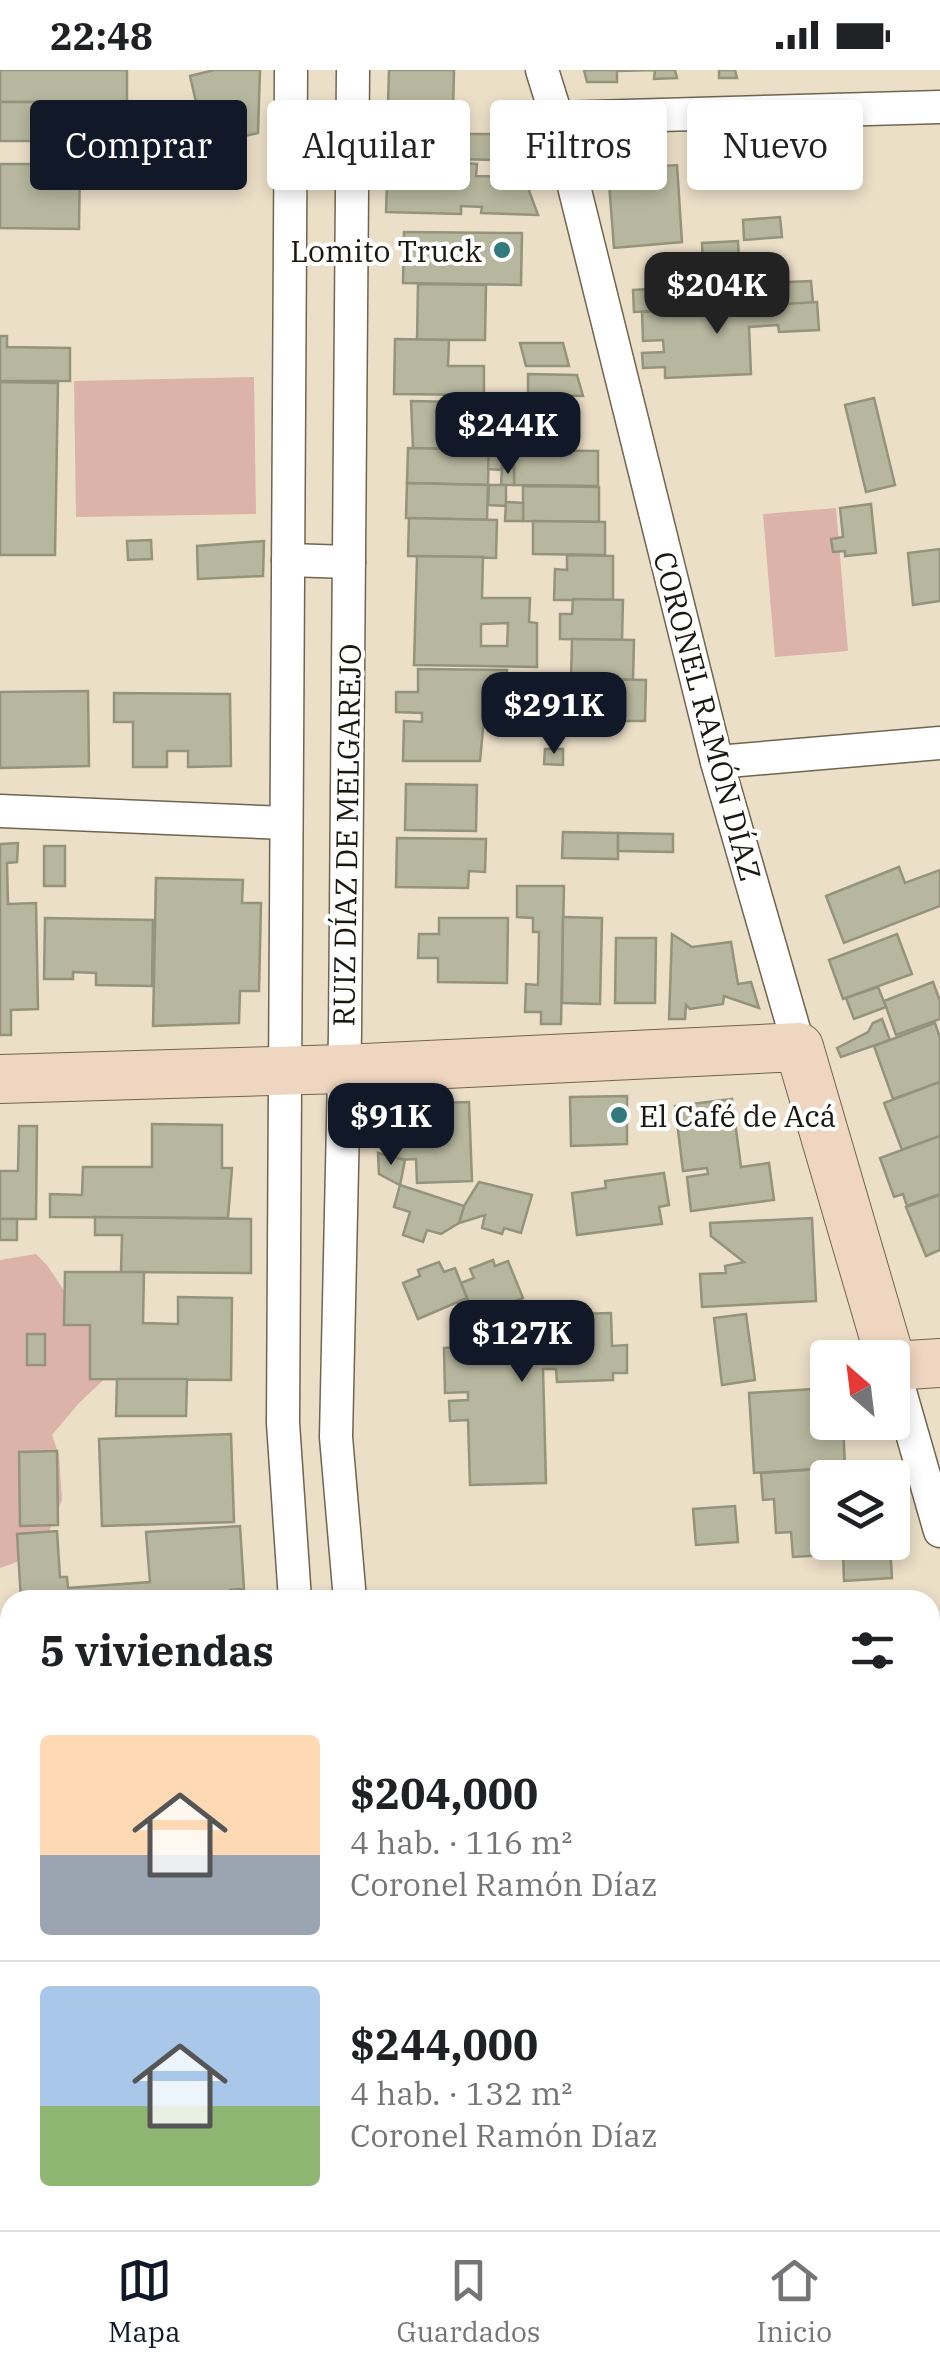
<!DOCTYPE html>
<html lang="es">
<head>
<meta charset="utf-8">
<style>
  :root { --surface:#fff; --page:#f2f2f2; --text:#202124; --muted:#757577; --line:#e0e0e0; --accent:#111827 }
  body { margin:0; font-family:"IBM Plex Serif",serif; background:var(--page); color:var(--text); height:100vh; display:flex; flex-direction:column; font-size:38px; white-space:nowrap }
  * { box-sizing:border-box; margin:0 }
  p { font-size:32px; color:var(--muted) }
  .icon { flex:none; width:55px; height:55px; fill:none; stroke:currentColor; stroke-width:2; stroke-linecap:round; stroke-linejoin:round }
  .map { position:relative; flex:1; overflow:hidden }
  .details { position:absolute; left:0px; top:1520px; width:940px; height:640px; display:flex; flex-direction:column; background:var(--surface); border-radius:30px 30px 0 0; box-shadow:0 5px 15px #0003 }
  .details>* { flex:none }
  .hud { position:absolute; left:30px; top:30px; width:880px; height:90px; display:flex; gap:20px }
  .needle { width:65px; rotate:332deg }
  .fabs { position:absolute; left:810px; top:1270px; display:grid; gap:20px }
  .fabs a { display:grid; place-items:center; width:100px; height:100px; border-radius:10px; background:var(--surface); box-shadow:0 5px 15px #0003; font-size:50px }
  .price { position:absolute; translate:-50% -85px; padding:0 22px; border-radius:20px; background:var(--accent); color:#fff; font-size:32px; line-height:65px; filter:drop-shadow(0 2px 5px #0008) }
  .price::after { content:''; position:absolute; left:50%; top:60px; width:30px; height:22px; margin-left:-15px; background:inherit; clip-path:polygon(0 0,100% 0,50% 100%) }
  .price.selected { background:#222; color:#fff }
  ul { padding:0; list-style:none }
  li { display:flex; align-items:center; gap:30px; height:250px; padding:0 40px }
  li+li { border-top:2px solid var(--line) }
  li span { display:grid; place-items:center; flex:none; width:280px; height:200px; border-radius:10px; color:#555 }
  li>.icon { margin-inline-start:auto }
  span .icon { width:120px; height:120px; fill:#fffc; stroke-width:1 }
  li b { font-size:42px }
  h2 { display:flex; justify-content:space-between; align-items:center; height:120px; padding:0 40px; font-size:42px }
  .tag { padding:0 35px; border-radius:10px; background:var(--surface); box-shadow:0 5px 15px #0003; font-size:35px; line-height:90px }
  .tag.selected { background:var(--accent); color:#fff }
  .status { display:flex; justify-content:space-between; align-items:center; height:70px; padding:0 50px; background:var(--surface); direction:ltr }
  .status svg { height:28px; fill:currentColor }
  .tabs { display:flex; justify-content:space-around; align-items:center; height:140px; border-top:2px solid var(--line); background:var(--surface); font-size:28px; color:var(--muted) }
  .tabs a { display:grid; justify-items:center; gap:5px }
  .tabs .selected { color:var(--accent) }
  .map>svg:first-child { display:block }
</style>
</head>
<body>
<div class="status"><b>22:48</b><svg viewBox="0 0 49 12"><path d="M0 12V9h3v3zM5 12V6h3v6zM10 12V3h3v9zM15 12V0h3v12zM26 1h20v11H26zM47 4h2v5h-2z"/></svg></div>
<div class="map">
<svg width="940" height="2160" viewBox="0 0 940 2160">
  <rect width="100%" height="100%" fill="#ecdfc8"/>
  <!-- green -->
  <g fill="#dbb3a9">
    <polygon points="254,307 256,444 76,447 74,311"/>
    <polygon points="836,438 848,581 775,587 763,444"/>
    <polygon points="36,1184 47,1195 79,1243 104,1262 114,1300 79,1333 52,1365 59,1385 62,1430 40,1484 0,1498 0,1190"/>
    <polygon points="0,1842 5,1842 4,1966 0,1965"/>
  </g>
  <!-- building -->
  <g fill="#b7b69e" stroke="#94937b" stroke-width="2.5" fill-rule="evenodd">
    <rect x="0" y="0" width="127" height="32"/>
    <polygon points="214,0 260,0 258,63 142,88 133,46 196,32 190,6"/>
    <polygon points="389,0 454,0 453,43 434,43 434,35 388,34"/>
    <polygon points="584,0 675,0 677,8 654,9 655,0 617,1 617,12 587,12"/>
    <polygon points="719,0 735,0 737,8 719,8"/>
    <rect x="0" y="32" width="37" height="39"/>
    <polygon points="388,48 406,49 405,65 388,64"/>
    <polygon points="413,48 432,49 431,87 412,87"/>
    <polygon points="451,64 499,64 498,90 451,89"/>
    <polygon points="422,90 477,94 476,106 524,107 538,145 481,143 482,137 461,136 461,144 386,142 387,113 421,114"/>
    <polygon points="0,94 80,94 79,159 0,158"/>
    <polygon points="677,95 682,172 614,178 608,100"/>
    <polygon points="780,147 782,167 744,170 743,150"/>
    <polygon points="404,162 522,163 521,215 403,213"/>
    <polygon points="738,171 740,214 811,211 813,233 634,242 633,220 704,216 702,173"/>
    <polygon points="418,214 486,215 485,270 417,270"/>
    <polygon points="817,232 819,260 779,262 778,255 749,257 751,304 665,308 665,297 643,298 642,283 664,282 663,270 643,271 642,242"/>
    <polygon points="0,266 7,266 7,277 70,278 70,311 0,311"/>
    <polygon points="395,269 449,270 448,296 484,296 484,325 394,324"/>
    <polygon points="520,273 563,273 569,296 526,296"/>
    <polygon points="528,304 577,305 583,326 528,325"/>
    <polygon points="0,312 58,313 55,485 0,485"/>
    <polygon points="459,325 519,326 518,380 461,380 461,371 453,371 453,379 413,378 411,331 459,332"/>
    <polygon points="874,328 895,415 866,422 845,335"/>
    <polygon points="408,378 489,380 488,415 407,413"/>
    <polygon points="489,380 502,380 502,400 488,399"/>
    <polygon points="514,380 598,381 598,416 514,415"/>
    <polygon points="502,398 514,398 514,415 501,415"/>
    <polygon points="407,413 488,415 487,450 406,448"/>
    <polygon points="489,415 506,415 506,436 488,435"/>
    <polygon points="523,416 599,417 599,452 523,451"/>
    <polygon points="506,432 523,433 523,451 505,451"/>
    <polygon points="871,434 876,483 845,486 845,481 833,482 831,469 843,467 840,438"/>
    <polygon points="409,448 497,450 496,488 408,486"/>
    <polygon points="533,451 605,452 605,485 533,484"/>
    <polygon points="151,470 152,489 128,490 127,471"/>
    <polygon points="264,471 263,506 198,509 197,476"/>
    <polygon points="940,479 940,531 913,535 908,483"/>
    <polygon points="567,485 613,486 613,530 554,530 555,499 567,500"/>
    <path d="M417 486 483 487 482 528H530L529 552 537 553V597L414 595ZM508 553 507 576H481V554Z"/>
    <polygon points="573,529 623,530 622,570 560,569 560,544 572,544"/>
    <polygon points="572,569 634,570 633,610 571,609"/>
    <polygon points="418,599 507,600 506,620 502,619 501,649 484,649 480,691 403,691 404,651 422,652 422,643 396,642 396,622 418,622"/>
    <polygon points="585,609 646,610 645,651 585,651"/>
    <polygon points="88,621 89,696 0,698 0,622"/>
    <polygon points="114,623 230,624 231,696 188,697 188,681 167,681 167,697 133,697 133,652 114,652"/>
    <polygon points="545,679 563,679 563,695 544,694"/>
    <polygon points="406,714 477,715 476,761 405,760"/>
    <polygon points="563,762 618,763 618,789 562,788"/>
    <polygon points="618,763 673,764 673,782 618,781"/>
    <polygon points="397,768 486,769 485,802 469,801 468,818 396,817"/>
    <polygon points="18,773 17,792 7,793 8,834 36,833 38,939 11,940 11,965 0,965 0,774"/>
    <rect x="44" y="776" width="21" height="40"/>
    <polygon points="899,797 905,813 940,800 940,836 844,873 826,826"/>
    <polygon points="156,808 243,810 242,833 261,833 259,921 240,921 239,953 153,956"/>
    <polygon points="517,816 564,816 561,954 541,954 541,942 525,942 526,914 538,915 539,862 533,862 533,848 517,847"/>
    <polygon points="563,847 602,848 600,934 562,933"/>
    <polygon points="45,848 153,850 152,916 96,915 96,903 73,902 73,909 44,909"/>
    <polygon points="439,848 508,848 507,913 438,912 438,888 418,888 419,864 439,864"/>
    <polygon points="672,864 692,877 731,872 738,914 751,912 759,938 724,926 723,934 690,939 686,935 685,949 669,949"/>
    <polygon points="897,864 912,904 843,929 829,890"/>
    <polygon points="616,868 656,868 655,933 615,933"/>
    <polygon points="933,912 940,931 940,949 896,965 884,931"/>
    <polygon points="878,917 886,937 854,949 846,928"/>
    <polygon points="882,949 890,970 841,987 837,978 868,962 873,953"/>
    <polygon points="935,953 940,968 940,1012 893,1029 874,976"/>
    <polygon points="940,1012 940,1066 902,1080 884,1033"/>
    <polygon points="627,1026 627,1074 571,1076 570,1027"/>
    <polygon points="732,1029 741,1097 769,1093 774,1130 691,1141 687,1107 708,1104 707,1098 683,1101 675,1036"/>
    <polygon points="469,1032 472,1111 417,1113 416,1089 396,1090 394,1034"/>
    <polygon points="152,1054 222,1055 222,1098 232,1098 228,1148 50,1147 50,1124 82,1125 83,1097 152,1097"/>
    <polygon points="19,1056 37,1056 36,1149 0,1149 0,1101 18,1101"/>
    <polygon points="940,1066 940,1124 907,1136 903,1124 894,1127 880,1088"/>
    <polygon points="378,1083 405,1090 400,1115 379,1104"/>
    <polygon points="664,1103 669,1135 659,1137 662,1154 577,1165 572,1123 606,1118 605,1111"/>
    <polygon points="479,1112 532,1125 521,1163 504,1158 502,1164 482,1158 485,1145 459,1153 464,1136"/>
    <polygon points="400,1115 464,1136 459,1153 441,1164 427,1160 423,1172 403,1165 410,1142 394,1137"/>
    <polygon points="940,1125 940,1180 926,1186 906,1137"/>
    <polygon points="95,1147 251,1149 251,1203 121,1202 122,1165 95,1165"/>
    <polygon points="812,1148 816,1231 702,1237 700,1204 726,1203 725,1196 744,1192 711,1166 710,1153"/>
    <rect x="0" y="1149" width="17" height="21"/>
    <polygon points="493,1190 495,1196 508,1191 523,1228 489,1242 486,1237 473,1242 461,1213 474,1208 470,1199"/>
    <polygon points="439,1192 444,1202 455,1198 467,1228 418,1249 403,1213 420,1206 418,1200"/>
    <polygon points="65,1202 144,1202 143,1253 178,1254 178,1227 232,1228 231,1310 90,1309 90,1255 64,1255"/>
    <polygon points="611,1243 612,1276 627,1275 627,1303 613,1303 613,1310 557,1312 556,1299 543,1299 546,1413 470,1415 468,1350 450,1351 449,1331 468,1330 468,1322 445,1323 444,1278 467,1277 466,1247"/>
    <polygon points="746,1244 755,1310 722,1315 714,1248"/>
    <rect x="27" y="1264" width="18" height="31"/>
    <polygon points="117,1309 187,1309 186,1346 116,1346"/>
    <polygon points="828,1318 828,1352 843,1352 845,1397 754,1403 749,1323"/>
    <polygon points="231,1364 234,1452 102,1456 99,1369"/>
    <polygon points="57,1381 58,1455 20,1456 19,1382"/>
    <polygon points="891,1394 892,1408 828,1408 828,1472 880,1472 881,1479 890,1478 892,1508 844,1511 843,1484 793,1487 791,1462 776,1463 774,1429 763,1430 761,1403"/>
    <polygon points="735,1436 738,1472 696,1475 693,1439"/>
    <polygon points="240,1456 244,1519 230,1520 230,1530 21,1530 17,1464 57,1461 60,1507 67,1507 68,1518 150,1512 146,1462"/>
    <polygon points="940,1724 940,1786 930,1789 930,1727"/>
    <polygon points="933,1831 940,1849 940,1875 930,1879 930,1833"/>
    <polygon points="940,1900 940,1963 930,1966 930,1904"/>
    <polygon points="940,2065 940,2089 930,2093 930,2070"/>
    <polygon points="940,2130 940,2154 930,2136"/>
    <polygon points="14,2150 47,2150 52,2160 19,2160"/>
    <polygon points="190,2150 199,2150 204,2160 171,2160"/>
    <polygon points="332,2150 417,2150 398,2160 337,2160"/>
    <polygon points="674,2150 799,2150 777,2160 678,2160"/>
  </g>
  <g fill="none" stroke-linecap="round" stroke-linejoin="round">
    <!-- street casing -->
    <g stroke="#706550" stroke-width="35">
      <g id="street">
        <polyline points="291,0 283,1353 295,1530"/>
        <polyline points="542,0 557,48 717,692 799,977"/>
        <polyline points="557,48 940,37"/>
        <polyline points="290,70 352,73"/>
        <polyline points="288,490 349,492"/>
        <polyline points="717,692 940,673"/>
        <polyline points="0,741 286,753"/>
        <polyline points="893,1297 940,1461"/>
        <polyline points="350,1530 336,1367 345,963 353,0"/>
        <polyline points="552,2150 557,2160"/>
        <polyline points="611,2150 616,2160"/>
      </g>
    </g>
    <!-- secondary casing -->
    <g stroke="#706550" stroke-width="50">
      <g id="secondary">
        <polyline points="0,1009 343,999 799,977 890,1288"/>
        <polyline points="892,1296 940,1293"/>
      </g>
    </g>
    <!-- street -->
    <use href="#street" stroke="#fff" stroke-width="32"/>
    <!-- secondary -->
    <use href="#secondary" stroke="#eed6c1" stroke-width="48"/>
  </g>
  <!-- markers -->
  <g fill="#317a7e" stroke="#fff" stroke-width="4">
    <circle cx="502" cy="180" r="10"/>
    <circle cx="619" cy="1045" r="10"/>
  </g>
  <g text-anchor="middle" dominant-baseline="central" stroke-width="8" stroke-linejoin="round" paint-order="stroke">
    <!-- poi labels -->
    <g font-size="30" fill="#1b160e" stroke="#fff" text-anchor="end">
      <text x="482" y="180">Lomito Truck</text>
      <text x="639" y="1045" text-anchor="start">El Café de Acá</text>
    </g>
    <!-- street labels -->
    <g font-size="30" fill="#1b160e" stroke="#fff">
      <text transform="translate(708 646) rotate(75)">CORONEL RAMÓN DÍAZ</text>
      <text transform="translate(346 765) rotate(-89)">RUIZ DÍAZ DE MELGAREJO</text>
    </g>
  </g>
</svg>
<div class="fabs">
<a><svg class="needle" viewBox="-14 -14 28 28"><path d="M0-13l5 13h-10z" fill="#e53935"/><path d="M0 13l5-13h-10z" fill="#757577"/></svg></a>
<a><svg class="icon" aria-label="layers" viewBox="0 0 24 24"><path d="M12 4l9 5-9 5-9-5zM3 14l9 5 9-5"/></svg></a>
</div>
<b class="price selected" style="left:717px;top:267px">$204K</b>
<b class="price" style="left:508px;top:407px">$244K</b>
<b class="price" style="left:554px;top:687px">$291K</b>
<b class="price" style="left:391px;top:1098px">$91K</b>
<b class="price" style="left:522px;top:1315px">$127K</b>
<div class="hud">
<a class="tag selected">Comprar</a>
<a class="tag">Alquilar</a>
<a class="tag">Filtros</a>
<a class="tag">Nuevo</a>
</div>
<section class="details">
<h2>5 viviendas<svg class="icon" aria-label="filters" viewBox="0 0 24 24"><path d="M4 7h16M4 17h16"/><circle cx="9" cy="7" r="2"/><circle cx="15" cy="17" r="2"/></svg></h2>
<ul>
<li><span style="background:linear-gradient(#ffd9b3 60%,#9aa5b1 0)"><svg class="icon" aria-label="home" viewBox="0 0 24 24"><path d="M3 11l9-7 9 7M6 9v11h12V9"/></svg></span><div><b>$204,000</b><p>4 hab. · 116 m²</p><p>Coronel Ramón Díaz</p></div></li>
<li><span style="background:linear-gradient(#a9c7e8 60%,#8fb573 0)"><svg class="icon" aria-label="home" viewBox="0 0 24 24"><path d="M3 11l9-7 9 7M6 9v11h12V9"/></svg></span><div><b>$244,000</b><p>4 hab. · 132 m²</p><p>Coronel Ramón Díaz</p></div></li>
</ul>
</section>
</div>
<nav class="tabs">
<a class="selected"><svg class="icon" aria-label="map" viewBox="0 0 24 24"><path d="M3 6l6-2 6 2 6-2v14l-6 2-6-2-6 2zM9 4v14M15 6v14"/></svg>Mapa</a>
<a><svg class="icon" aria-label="saved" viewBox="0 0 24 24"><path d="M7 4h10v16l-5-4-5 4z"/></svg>Guardados</a>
<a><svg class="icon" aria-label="home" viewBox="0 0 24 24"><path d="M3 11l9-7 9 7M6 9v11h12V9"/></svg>Inicio</a>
</nav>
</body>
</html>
